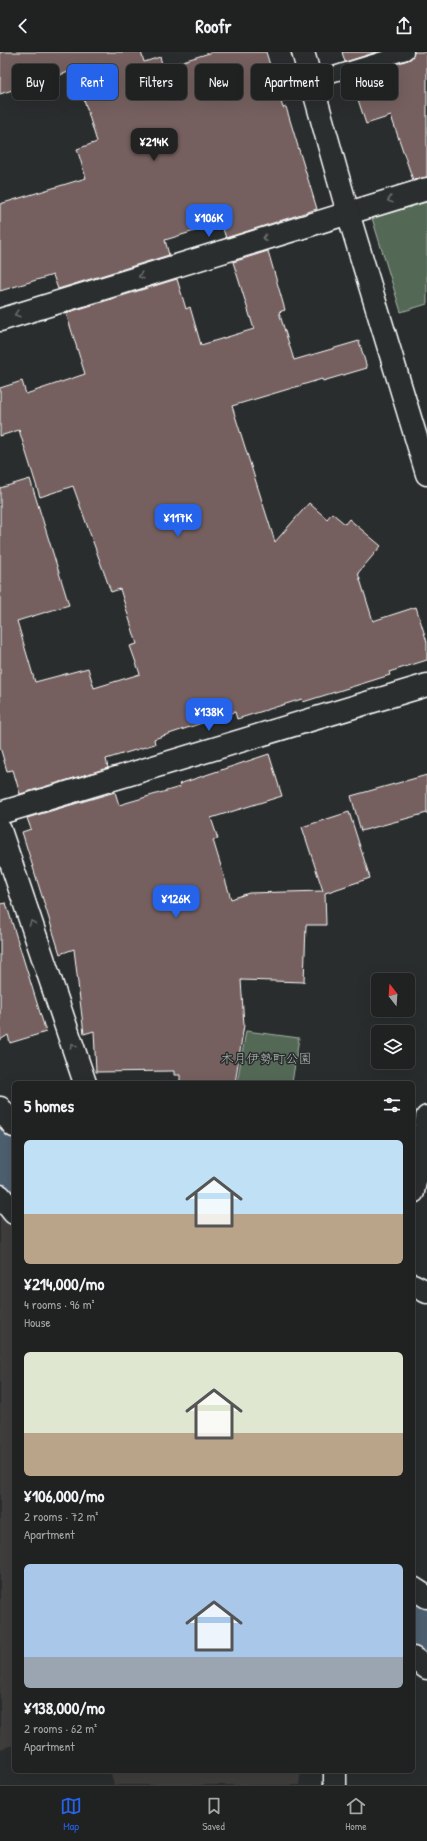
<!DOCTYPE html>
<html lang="en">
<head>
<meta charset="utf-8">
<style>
  :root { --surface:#202222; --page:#2d2f2f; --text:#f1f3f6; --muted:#a2a4a5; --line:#3d3f40; --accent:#2563eb }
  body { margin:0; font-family:"Patrick Hand","Klee One",sans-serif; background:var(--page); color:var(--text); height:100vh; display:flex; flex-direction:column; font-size:15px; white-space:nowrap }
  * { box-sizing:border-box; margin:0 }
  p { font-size:13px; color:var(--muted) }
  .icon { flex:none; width:22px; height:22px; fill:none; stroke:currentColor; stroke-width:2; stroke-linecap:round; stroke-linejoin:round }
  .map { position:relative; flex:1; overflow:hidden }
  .drawer { position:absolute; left:12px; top:1029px; width:403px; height:692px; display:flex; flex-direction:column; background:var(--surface); border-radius:6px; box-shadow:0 4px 16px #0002,0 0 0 1px var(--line) }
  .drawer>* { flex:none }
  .guide { position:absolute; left:12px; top:12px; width:403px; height:36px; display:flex; gap:8px }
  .needle { width:26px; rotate:343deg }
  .fabs { position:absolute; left:371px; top:921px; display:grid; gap:8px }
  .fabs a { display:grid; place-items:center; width:44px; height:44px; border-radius:6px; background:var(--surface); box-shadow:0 4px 16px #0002,0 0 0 1px var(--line); font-size:20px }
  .price { position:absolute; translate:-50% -34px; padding:0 9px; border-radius:8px; background:var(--accent); color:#fff; font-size:13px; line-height:26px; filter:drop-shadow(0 1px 2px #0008) }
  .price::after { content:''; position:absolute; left:50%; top:24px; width:12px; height:9px; margin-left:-6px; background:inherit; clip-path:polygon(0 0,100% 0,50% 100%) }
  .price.current { background:#222; color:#fff }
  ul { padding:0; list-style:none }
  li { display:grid; align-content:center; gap:8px; height:212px; padding:0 12px }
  li span { display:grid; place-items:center; height:124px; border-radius:6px; color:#555 }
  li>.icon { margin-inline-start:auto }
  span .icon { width:72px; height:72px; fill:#fffc; stroke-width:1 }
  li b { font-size:17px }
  h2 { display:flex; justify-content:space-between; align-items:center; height:48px; padding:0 12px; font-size:17px }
  .pill { padding:0 14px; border-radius:6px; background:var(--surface); box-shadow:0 4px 16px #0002,0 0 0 1px var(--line); font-size:14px; line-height:36px }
  .pill.current { background:var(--accent); color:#fff }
  header { display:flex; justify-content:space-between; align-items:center; height:52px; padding:0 12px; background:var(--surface); font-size:18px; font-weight:800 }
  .dock { display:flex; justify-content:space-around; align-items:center; height:56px; border-top:1px solid var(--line); background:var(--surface); font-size:11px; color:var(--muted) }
  .dock a { display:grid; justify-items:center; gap:2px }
  .dock .current { color:var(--accent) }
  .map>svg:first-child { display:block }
</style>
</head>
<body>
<header><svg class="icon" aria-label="back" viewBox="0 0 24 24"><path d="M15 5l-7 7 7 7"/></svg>Roofr<svg class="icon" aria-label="share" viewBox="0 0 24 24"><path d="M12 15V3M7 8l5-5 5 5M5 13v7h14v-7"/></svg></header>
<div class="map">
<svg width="427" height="1733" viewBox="0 0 427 1733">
  <rect width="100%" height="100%" fill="#2a2d2e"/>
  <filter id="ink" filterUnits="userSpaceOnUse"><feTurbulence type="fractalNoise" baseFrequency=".025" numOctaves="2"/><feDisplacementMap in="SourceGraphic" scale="8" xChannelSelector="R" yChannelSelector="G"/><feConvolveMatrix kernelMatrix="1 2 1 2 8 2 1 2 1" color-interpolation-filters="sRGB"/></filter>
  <g filter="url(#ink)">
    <!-- built -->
    <g fill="#403d3d">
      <polygon points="0,1159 14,1176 14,1693 0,1697"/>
      <polygon points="110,1719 301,1719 299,1733 114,1733"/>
    </g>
    <!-- green -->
    <g fill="#526956" stroke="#a8b4aa">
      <polygon points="427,150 427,252 401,260 372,166"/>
      <polygon points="246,979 299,986 292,1031 237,1031"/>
    </g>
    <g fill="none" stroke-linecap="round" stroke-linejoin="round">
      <!-- river -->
      <g stroke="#4e6070" stroke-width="56">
        <polyline points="0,1104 14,1121"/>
        <polyline points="413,1577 427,1586"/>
      </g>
    </g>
    <!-- building -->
    <g fill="#74615f" stroke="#fff">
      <polygon points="0,0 141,0 144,10 160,5 163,15 213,0 266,0 283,56 286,55 317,157 226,186 221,171 165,188 169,203 58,237 53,223 0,239 0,152 86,126 77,97 97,90 75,18 0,42"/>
      <polygon points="342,0 377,0 345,10"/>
      <polygon points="414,0 427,0 427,125 413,128 391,64 366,72 351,26 408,8 412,5"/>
      <polygon points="268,199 285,258 279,260 294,308 359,289 367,316 323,329 322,327 232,354 275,490 309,451 327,467 332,461 345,472 349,467 381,494 358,521 373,569 416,555 427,590 427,608 389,620 390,623 303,650 302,647 237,667 235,660 154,687 155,692 106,707 108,716 20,742 13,718 7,719 0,695 0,436 30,427 69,553 17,569 35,630 88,616 94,636 140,622 130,594 137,592 120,537 111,540 73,434 40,445 19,378 0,384 0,336 22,329 26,342 85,322 66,261 177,227 186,257 190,255 201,293 254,277 233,210"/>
      <polygon points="269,702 282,744 211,766 218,787 213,788 231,847 249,841 323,839 302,775 349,760 370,826 325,841 326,873 306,873 304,930 241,928 244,973 235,1031 180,1031 180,1023 174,1023 174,1019 96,1020 94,979 84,982 74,897 60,902 22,780 31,777 27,766 115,740 119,753 180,735 179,732"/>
      <polygon points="427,723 427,761 361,779 351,744"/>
      <polygon points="6,851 46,980 10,991 8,983 0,988 0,852"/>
    </g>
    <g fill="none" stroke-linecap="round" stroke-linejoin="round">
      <!-- service casing -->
      <g stroke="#fff" stroke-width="17">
        <polyline id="service" points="311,29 406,0"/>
      </g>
      <!-- minor casing -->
      <g stroke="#fff" stroke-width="25">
        <g id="minor">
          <polyline points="0,268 427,137"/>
          <polyline points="0,761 427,633"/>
          <polyline points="0,778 85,1031"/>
          <polyline points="0,1056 14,1074"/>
          <polyline points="0,1144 14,1161"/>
          <polyline points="413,1536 427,1545"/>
          <polyline points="413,1606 427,1616"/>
          <polyline points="335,1733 335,1719"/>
        </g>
      </g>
      <!-- tertiary casing -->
      <g stroke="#fff" stroke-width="25">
        <g id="tertiary">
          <polyline points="303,0 348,161 427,422"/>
          <polyline points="413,1140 427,1065"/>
          <polyline points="413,1233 427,1240"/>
        </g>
      </g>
      <!-- service -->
      <use href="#service" stroke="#2a2d2e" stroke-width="14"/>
      <!-- minor -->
      <use href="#minor" stroke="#2a2d2e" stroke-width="22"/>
      <!-- tertiary -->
      <use href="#tertiary" stroke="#2a2d2e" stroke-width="22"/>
    </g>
    <!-- one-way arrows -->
    <defs><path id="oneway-chevron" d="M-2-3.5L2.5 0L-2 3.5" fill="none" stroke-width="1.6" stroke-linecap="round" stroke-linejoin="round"/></defs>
    <g stroke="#6a6c6d">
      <use href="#oneway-chevron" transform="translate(390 148) rotate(163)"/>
      <use href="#oneway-chevron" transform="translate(265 186) rotate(163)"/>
      <use href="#oneway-chevron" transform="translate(141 224) rotate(163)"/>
      <use href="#oneway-chevron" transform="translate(17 262) rotate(163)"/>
      <use href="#oneway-chevron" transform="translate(32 871) rotate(-109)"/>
      <use href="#oneway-chevron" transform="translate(73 994) rotate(-108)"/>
    </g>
  </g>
  <g text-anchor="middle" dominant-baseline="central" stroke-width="3" stroke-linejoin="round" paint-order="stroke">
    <!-- park labels -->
    <g font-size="13" fill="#b1bcb3" stroke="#2a2d2e">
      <text x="266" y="1006">木月伊勢町公園</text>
    </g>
  </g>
</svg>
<div class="fabs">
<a><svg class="needle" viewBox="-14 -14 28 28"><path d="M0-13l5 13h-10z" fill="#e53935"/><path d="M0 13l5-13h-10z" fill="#a2a4a5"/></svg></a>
<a><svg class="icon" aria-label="layers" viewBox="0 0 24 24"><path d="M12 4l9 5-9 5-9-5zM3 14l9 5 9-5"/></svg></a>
</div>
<b class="price current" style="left:154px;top:110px">¥214K</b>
<b class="price" style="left:209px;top:186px">¥106K</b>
<b class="price" style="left:178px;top:486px">¥117K</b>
<b class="price" style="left:209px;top:680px">¥138K</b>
<b class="price" style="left:176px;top:867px">¥126K</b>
<div class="guide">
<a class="pill">Buy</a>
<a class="pill current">Rent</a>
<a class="pill">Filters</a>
<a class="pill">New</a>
<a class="pill">Apartment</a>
<a class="pill">House</a>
</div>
<section class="drawer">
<h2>5 homes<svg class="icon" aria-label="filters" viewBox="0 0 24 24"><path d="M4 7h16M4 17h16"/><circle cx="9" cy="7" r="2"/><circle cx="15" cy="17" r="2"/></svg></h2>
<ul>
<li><span style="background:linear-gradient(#bfe0f5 60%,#b9a48a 0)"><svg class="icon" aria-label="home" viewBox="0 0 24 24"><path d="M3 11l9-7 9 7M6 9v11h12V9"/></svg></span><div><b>¥214,000/mo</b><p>4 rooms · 96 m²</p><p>House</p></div></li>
<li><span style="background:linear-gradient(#dfe7d0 65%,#b9a48a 0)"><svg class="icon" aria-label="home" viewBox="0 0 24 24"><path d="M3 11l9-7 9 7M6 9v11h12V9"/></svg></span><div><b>¥106,000/mo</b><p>2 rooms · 72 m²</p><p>Apartment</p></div></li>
<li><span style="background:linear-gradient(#a9c7e8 75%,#9aa5b1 0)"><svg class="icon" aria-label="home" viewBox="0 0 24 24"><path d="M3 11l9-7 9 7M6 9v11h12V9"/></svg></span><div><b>¥138,000/mo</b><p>2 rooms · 62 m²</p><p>Apartment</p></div></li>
</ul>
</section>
</div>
<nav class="dock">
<a class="current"><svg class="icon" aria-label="map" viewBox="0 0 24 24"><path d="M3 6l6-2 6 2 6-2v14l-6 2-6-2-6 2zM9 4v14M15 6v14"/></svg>Map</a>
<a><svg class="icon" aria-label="saved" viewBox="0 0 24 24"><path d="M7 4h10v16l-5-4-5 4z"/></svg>Saved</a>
<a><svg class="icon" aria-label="home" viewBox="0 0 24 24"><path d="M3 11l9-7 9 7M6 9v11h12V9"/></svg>Home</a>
</nav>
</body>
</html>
